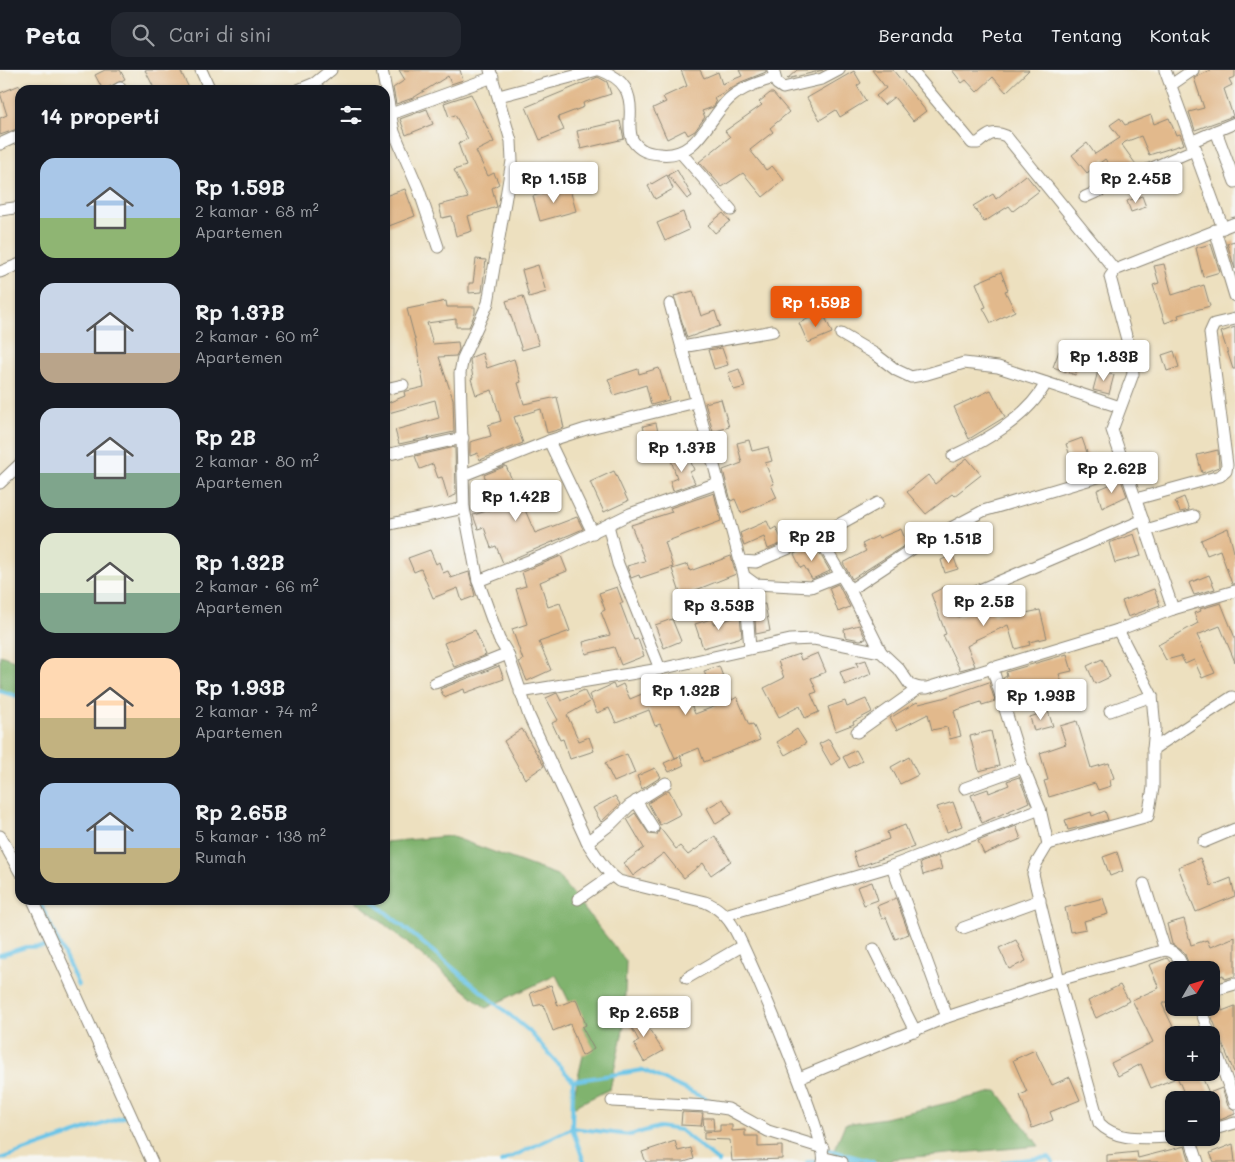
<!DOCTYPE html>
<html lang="id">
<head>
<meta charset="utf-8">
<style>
  :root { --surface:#171b24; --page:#242831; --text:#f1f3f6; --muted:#9ea1a6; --line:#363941; --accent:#ea580c }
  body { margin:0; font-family:Mali,sans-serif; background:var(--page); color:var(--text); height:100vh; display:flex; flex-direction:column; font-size:19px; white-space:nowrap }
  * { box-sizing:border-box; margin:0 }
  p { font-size:16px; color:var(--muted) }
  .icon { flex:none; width:28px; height:28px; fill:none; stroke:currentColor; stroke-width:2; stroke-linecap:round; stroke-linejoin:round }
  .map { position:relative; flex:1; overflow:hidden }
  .details { position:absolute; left:15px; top:15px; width:375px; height:820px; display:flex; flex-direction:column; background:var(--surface); border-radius:15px; box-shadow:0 1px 4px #0004 }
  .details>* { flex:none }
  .needle { width:32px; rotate:51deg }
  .fabs { position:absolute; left:1165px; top:891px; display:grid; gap:10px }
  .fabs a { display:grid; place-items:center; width:55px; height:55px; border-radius:10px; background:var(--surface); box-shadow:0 1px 4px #0004; font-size:25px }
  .price { position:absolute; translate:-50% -42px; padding:0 11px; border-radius:5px; background:#fff; color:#222; font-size:16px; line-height:32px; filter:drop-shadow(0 1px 2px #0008) }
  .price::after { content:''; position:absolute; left:50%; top:30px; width:15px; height:11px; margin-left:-8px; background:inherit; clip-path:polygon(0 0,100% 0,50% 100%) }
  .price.active { background:var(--accent); color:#fff }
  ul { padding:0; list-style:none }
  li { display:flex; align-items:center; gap:15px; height:125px; padding:0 25px }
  li span { display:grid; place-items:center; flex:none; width:140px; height:100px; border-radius:15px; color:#555 }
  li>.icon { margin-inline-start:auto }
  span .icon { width:60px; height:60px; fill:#fffc; stroke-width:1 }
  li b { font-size:21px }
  h2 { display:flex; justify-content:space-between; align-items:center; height:60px; padding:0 25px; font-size:21px }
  header { display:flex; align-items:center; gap:30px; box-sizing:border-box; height:70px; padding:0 25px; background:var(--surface); border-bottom:1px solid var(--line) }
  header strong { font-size:24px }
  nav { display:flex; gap:28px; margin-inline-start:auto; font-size:18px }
  .search { width:350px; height:45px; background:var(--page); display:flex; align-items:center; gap:12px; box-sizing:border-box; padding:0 18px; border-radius:15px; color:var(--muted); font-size:19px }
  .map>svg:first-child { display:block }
</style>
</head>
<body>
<header>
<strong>Peta</strong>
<div class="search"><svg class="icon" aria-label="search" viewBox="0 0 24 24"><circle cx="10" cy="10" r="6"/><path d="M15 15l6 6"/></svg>Cari di sini</div>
<nav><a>Beranda</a><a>Peta</a><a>Tentang</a><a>Kontak</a></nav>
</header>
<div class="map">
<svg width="1235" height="1092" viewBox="0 0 1235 1092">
  <rect width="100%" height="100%" fill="#f6f6f2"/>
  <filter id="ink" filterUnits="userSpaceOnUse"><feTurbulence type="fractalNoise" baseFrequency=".02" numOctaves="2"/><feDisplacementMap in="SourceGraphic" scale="10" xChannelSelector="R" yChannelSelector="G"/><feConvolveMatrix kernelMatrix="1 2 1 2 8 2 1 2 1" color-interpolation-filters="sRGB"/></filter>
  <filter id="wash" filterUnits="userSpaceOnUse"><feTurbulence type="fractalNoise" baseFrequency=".0096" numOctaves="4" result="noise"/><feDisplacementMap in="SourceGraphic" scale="20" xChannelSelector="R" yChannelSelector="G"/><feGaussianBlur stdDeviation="1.12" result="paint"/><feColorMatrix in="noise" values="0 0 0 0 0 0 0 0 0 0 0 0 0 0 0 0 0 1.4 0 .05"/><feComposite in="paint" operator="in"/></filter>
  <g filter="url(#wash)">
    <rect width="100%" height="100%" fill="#ede0bf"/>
    <!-- forest -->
    <g fill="#80b36e" stroke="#566f4c">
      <polygon points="0,585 20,592 20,627 0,620"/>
      <polygon points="450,766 557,805 626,891 624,956 610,1019 571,1038 587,968 556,905 486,938 355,830 385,830 385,772"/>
      <polygon points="997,1021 1039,1076 892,1089 890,1092 829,1092 845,1054 885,1048"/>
    </g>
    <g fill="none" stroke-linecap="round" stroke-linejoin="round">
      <!-- stream -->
      <g stroke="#6ac5e8" stroke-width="4">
        <polyline points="0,621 20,627"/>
        <polyline points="39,830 78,915"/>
        <polyline points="371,830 529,961 573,1011 572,1058 584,1092"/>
        <polyline points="0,885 26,877 50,876"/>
        <polyline points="573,1011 643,1000 715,1033"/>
        <polyline points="825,1079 873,1092"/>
        <polyline points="153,1081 159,1092"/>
        <polyline points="0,1089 129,1045"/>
        <polyline points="844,1090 860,1089"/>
        <polyline points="501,1092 572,1058 630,1065 659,1057 680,1060 719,1092"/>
        <polyline points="807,1092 822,1090"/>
        <polyline points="1003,1092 1049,1087 1053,1092"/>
      </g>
    </g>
    <g id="blocks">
      <!-- building -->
      <g fill="#e2b98c">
        <polygon points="105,0 120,0 125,9 103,20 95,5"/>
        <polygon points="145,0 180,0 190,20 155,20"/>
        <polygon points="399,0 460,0 463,10 451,14 448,6 413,28 396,34 393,18 405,10"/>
        <polygon points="681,0 700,0 704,8 718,2 722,14 742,6 739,0 766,0 766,2 741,12 714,28 716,33 713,37 702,41 705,47 695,61 688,65 685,60 667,69 653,38 666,32 663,27 687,16"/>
        <polygon points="797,0 823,0 787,9"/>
        <polygon points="872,0 893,0 926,41 913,51 894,27 884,35 876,26 886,18"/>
        <polygon points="952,0 1029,0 1006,22 993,7 977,22 966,10 962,13"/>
        <polygon points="1211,0 1235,0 1235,7 1229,9 1232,15 1224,19 1233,46 1195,60 1189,42 1204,38 1194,8"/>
        <polygon points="854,1 861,13 857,16 866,31 840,47 836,40 820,50 807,28"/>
        <polygon points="598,7 607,12 611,24 583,33 584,37 558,47 564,60 540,70 526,37"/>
        <polygon points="20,15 20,58 0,65 0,48 7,45 0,23"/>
        <polygon points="770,23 773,23 789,42 770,58 773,62 750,80 766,100 772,96 784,110 763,127 743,103 722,117 699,92 730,67 725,61 762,35 759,32"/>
        <polygon points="471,24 494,72 476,81 488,106 494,103 499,114 492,118 497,137 468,146 472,161 456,166 451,146 442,148 439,135 468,128 454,100 466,96 458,73 468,69 455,45 449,47 444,33"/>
        <polygon points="427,39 433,54 406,65 400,49"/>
        <polygon points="1151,45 1154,54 1169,48 1176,65 1180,64 1184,74 1149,85 1141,66 1125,72 1122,75 1135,93 1135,97 1117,105 1105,89 1087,103 1072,85 1087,73 1095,84 1120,68 1110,55 1120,48 1125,55"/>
        <polygon points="620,51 624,69 581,79 577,61"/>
        <polygon points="677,100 692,126 687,129 668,105"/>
        <polygon points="667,105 673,119 655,129 648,116"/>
        <polygon points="1026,105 1039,121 1013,141 1009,136 984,152 973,136 993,124 996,129"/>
        <polygon points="569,116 576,141 540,151 533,126"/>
        <polygon points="405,119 415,146 389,156 385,145 385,126"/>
        <polygon points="1142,126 1146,137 1131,142 1127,131"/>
        <polygon points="683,142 689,160 665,171 657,153"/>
        <polygon points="723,143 730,151 715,163 708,155"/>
        <polygon points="1235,171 1235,199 1227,173"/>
        <polygon points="1211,174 1220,202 1203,207 1196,178"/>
        <polygon points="476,189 486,190 482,222 469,223 469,213 473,213"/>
        <polygon points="1164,194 1172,225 1204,215 1210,236 1178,245 1179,248 1165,253 1153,215 1159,213 1154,196"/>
        <polygon points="538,195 546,222 529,227 522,200"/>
        <polygon points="1001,202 1008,220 1005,221 1015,241 991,253 983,238 986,237 976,213"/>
        <polygon points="693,221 701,246 715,241 720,256 687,268 674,226"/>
        <polygon points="523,226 539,275 522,280 506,231"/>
        <polygon points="446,231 447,237 475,237 475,243 469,257 456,257 456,249 427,253 433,274 458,272 459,280 456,286 439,287 453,329 454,362 399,374 395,360 439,348 435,330 385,344 385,334 405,326 404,322 407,321 424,317 416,273 407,239"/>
        <polygon points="823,242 832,263 808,273 799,253"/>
        <polygon points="1235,257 1235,299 1233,299 1221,262"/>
        <polygon points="722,278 728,295 714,299 708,280"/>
        <polygon points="1059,281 1081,289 1075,305 1053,297"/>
        <polygon points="1174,281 1179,297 1167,301 1162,285"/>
        <polygon points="482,283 487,298 514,289 521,312 518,313 524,334 557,327 564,358 547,363 541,339 514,347 523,373 480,390 478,383 470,386 470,372 491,366 488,355 501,351 492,320 476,325 471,309 473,308 470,290 472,287"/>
        <polygon points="659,298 669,330 651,335 646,315 614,325 608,309 638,299 639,304"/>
        <polygon points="739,299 745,317 734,320 728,303"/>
        <polygon points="1098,301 1114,305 1109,324 1093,320"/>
        <polygon points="991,320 1005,347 969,369 954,337"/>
        <polygon points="721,329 729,357 713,362 705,333"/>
        <polygon points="656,353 662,379 649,382 643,356"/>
        <polygon points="1082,368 1090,391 1074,397 1066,374"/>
        <polygon points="749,370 752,381 768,377 772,391 765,393 774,414 771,415 777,428 741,443 735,429 731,431 723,400 742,393 737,373"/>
        <polygon points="455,377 456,425 448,428 442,407 438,408 433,394 420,399 415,386"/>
        <polygon points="1218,380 1219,397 1202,403 1197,385"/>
        <polygon points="688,384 694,400 690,402 695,413 673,421 670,411 677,408 671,390"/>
        <polygon points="967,388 981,405 954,426 952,424 926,444 907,422 928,405 935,414"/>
        <polygon points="506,396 535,463 577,447 583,459 503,493 496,476 491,478 484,457 478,459 473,445 500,437 490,411 487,412 484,405"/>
        <polygon points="614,401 628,431 604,442 590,412"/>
        <polygon points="1121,410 1127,426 1102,438 1097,420"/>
        <polygon points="714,423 721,451 665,472 673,497 640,508 639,505 631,508 627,496 645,491 631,455 672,442 670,438"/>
        <polygon points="1184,427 1189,440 1180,442 1175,431"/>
        <polygon points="767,451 771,460 776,457 783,473 768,479 764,467 744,476 740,463"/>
        <polygon points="1228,458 1235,486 1235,514 1232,514 1220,480 1207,485 1201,470"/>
        <polygon points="901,459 907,474 852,509 843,493 866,481 862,474 878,466 879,468"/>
        <polygon points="1134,464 1141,486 1115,493 1109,473"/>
        <polygon points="815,475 830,501 812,509 804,496 801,498 794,484"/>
        <polygon points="430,480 436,494 439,492 443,503 448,501 451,508 469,502 475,526 462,531 458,518 433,528 421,499 414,502 408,488"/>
        <polygon points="953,485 958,499 945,503 941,490"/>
        <polygon points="561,486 567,501 540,512 548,537 560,533 570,561 539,572 551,600 527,611 519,592 523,590 512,559 527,554 516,519 526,516 522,502"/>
        <polygon points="731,486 736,504 681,526 672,499 688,494 690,501"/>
        <polygon points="1209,505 1215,519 1194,525 1189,513"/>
        <polygon points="838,514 850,537 838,542 829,518"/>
        <polygon points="946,516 958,547 989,534 993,545 1019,538 1021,544 1040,540 1047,568 1029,572 1030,575 1015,579 1008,555 975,570 976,571 967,576 975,596 960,600 943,565 946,564 931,524"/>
        <polygon points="617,517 623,533 620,533 634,570 638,569 644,586 621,595 614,577 586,584 583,572 610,565 601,542 605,540 599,523"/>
        <polygon points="1154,519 1160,535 1128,547 1122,531"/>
        <polygon points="1221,533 1235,568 1235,592 1220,556 1197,565 1215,603 1202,608 1194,590 1185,594 1181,586 1166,590 1158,575 1198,553 1194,543 1201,541 1200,539"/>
        <polygon points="765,534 770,561 756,564 754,536"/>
        <polygon points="740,546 742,567 703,578 695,554 711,549 713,554"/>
        <polygon points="672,549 681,571 664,578 655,555"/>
        <polygon points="859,555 866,569 860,570 845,567 844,559"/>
        <polygon points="475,560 486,585 454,597 444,573"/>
        <polygon points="818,583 826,602 811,608 817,622 811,624 819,642 805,648 800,636 779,647 764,618 784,608 778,591 799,584 801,590"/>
        <polygon points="1067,584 1072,601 1059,604 1067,628 1050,634 1042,610 1007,620 1003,608 1007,606 1006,602"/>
        <polygon points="1102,589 1110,607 1095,614 1087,596"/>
        <polygon points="866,590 871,604 845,615 840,602 858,596 856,593"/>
        <polygon points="499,596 504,609 465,623 464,619 444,627 440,619"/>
        <polygon points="719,596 732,630 737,627 749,655 753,654 760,670 704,692 699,678 675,688 660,654 655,656 649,640 616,653 609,638 597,643 589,625 613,614 615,618 623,614 630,629 680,608 695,644 716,636 704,601"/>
        <polygon points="989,612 995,631 982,635 981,632 954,641 961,666 950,669 947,657 932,660 928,644 897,660 890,648 917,632 919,634 943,628"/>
        <polygon points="584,620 590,632 567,645 579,671 589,667 594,681 570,689 563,669 560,670 552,653 558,650 546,628 557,623 561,631"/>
        <polygon points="866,629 872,642 853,652 854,654 836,661 828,637 845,631 847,637"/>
        <polygon points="1048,641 1053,656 1034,661 1030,647"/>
        <polygon points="1077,651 1091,698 1109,693 1114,708 1110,710 1111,716 1098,720 1095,713 1049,727 1044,711 1048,710 1040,683 1066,674 1060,656"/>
        <polygon points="522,659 544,696 525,709 504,671"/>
        <polygon points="797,659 806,673 785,685 777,672"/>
        <polygon points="991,661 999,696 979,701 970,666"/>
        <polygon points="829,669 840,689 831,695 819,674"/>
        <polygon points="856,680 862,691 849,698 843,687"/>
        <polygon points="627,684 635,703 614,712 605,693"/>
        <polygon points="680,686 684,695 669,702 664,693"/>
        <polygon points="909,687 918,705 900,714 891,697"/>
        <polygon points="655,698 661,707 642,719 637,706"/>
        <polygon points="1019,707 1029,732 982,753 971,725 988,719 989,723 1009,715 1007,711"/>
        <polygon points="669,720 681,744 660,755 648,733"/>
        <polygon points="615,726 620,734 601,752 593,738"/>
        <polygon points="723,729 732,744 716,754 707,738"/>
        <polygon points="953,732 962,756 947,762 937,737"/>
        <polygon points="1105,741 1108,750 1068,760 1065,750 1091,742 1092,746"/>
        <polygon points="635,743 649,764 657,765 660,758 676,779 680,776 688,785 715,766 731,791 711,805 703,793 684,808 664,783 633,806 624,793 644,778 627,749"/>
        <polygon points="905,755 914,777 858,797 853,782 889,769 887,762"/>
        <polygon points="1016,756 1021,769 984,784 978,771"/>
        <polygon points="1117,782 1123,801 1110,806 1103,787"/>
        <polygon points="938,786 942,799 923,805 920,793"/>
        <polygon points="1200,788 1211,816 1231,808 1235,826 1196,842 1178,797"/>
        <polygon points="872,812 878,830 864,835 857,817"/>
        <polygon points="896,828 909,864 895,869 886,847 882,849 877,836"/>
        <polygon points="1103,828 1108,844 1084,851 1086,859 1070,862 1065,838"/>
        <polygon points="1184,849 1191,875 1207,870 1210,877 1235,867 1235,906 1225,909 1223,905 1211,910 1211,900 1191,900 1184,882 1172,874 1167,854"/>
        <polygon points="1016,870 1026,891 1009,899 999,878"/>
        <polygon points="1167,888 1176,900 1174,900 1174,928 1162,934 1177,965 1174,965 1174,1009 1151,1018 1141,994 1118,1006 1111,993 1153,972 1132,930 1159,918 1149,895"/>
        <polygon points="551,915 558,936 576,929 586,955 582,957 594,979 582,986 570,954 553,961 543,934 534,936 530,923"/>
        <polygon points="1120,915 1129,931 1096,948 1088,931"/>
        <polygon points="1221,936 1222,941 1235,936 1235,1005 1209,940"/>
        <polygon points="639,943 663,981 644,992 634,974 639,971 627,949"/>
        <polygon points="1035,980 1052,1015 1070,1007 1080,1030 1050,1042 1053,1050 1032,1058 1020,1025 1027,1022 1013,990"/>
        <polygon points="1175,1002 1200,1002 1209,1023 1222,1018 1228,1036 1235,1040 1235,1044 1220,1050 1213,1030 1187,1030"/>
        <polygon points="682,1042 703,1043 701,1056 681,1055"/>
        <polygon points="703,1048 713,1048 714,1060 704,1060"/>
        <polygon points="720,1055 732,1055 732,1061 745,1060 745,1066 758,1066 758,1077 782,1076 782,1089 732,1091 730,1070 704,1069 704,1062 720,1061"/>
        <polygon points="675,1071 678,1081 691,1078 694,1089 684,1092 646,1092 642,1082"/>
        <polygon points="1233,1074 1235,1092 1214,1092 1210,1083"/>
        <polygon points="1185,1076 1190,1092 1107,1092 1107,1085 1137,1082 1138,1088"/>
      </g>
    </g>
  </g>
  <g filter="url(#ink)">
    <use href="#blocks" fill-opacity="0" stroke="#8c8675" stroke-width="1"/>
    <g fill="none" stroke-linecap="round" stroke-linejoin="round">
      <!-- minor casing -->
      <g stroke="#8c8675" stroke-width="13">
        <g id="minor">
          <polyline points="201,0 210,20"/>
          <polyline points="382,0 394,62 419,120 438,177"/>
          <path d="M490 0 511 71 512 91 488 233 463 288 460 303 464 438 478 511 499 569 508 584 529 646 587 772C596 786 605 801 619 811L705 832C718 837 728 847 735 860 750 887 829 1073 823 1092"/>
          <path d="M600 0C625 9 632 23 630 49 630 57 629 64 633 71 640 81 648 83 659 84 697 89 707 50 729 29 741 18 759 12 774 8"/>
          <polyline points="773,0 777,14 783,18 822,9 839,0"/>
          <path d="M911 0 972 73H978C988 65 993 60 1006 66L1115 200"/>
          <polyline points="1165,0 1223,158"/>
          <polyline points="1171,15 1193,0"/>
          <polyline points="117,20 120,18"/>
          <polyline points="298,20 315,13 331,0"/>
          <polyline points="499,26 597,0"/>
          <polyline points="391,44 493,7"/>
          <polyline points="1235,53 1216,61 1235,112"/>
          <polyline points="1193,71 1216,61"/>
          <polyline points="0,74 20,65"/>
          <polyline points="681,83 731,140"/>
          <polyline points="1085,127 1196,79"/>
          <polyline points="0,140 14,138"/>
          <polyline points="1215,160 1235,226"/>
          <polyline points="0,202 20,194"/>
          <polyline points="670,234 740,491 756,492 818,466 850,520 881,582"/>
          <polyline points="841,264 875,284 896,300 911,307 927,304 964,293 998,297 1120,337"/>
          <polyline points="682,277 773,261"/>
          <polyline points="385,319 403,315"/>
          <polyline points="549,371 593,463"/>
          <polyline points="385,385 463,368"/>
          <path d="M953 386C987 370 1028 347 1046 313"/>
          <polyline points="464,405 549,371 586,359 696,332"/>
          <polyline points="0,413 20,394"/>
          <polyline points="1136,429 1220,406 1226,401 1227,395 1210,263 1214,254 1235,249"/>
          <polyline points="385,453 386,455 464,438"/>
          <polyline points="608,455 618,494 660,599"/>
          <polyline points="1146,460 1194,446"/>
          <polyline points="818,466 878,433"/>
          <polyline points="740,491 744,506 755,514 811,517 841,505"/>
          <polyline points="744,506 750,578"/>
          <polyline points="478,511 554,481 630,444 718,413"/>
          <polyline points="850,520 915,477 983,441 1125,399"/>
          <polyline points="970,524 1143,450"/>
          <polyline points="1173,539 1112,360 1133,304 1132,288 1110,207 1115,200 1235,153"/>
          <polyline points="1118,560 1152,626 1155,658 1153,679"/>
          <polyline points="435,613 508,584"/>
          <polyline points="520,622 660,599 790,570 814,569 881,582 899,599 910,615 919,618 927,618 1118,560 1173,539 1235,521"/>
          <polyline points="1110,641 1152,626"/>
          <polyline points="857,662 919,618"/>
          <polyline points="965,718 1023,697"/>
          <polyline points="636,731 653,758"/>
          <path d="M1040 739 1048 774 1036 794 1033 804 1059 910 1099 1053C1118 1073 1147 1067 1174 1067"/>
          <polyline points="0,766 20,802"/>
          <polyline points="587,772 612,753 629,736 666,713"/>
          <polyline points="1204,772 1235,759"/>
          <polyline points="1048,774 1148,746 1153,718 1153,679 1232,627"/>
          <polyline points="892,796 947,947"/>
          <polyline points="1144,814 1165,880"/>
          <polyline points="578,829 611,806"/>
          <polyline points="33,830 152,1092"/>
          <polyline points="725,845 892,796 1040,739 1023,697 992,597"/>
          <polyline points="963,858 1040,830"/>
          <polyline points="874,879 915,961"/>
          <polyline points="687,908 742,876"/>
          <polyline points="1211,921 1235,914"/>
          <polyline points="1200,938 1210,965"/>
          <polyline points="1211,967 1235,1033"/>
          <path d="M799 1008 947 947 1059 910 1165 880C1177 881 1180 890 1184 900"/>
          <polyline points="612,1031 708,1036 728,1039 768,1061 823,1078"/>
          <polyline points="1211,1060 1235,1053"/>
          <polyline points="1190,1068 1198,1092"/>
          <polyline points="825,1088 842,1092"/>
        </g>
      </g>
      <!-- minor -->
      <use href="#minor" stroke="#fff" stroke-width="11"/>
    </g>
  </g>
</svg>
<div class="fabs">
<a><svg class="needle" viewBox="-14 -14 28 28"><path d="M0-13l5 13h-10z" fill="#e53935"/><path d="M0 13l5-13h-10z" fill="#9ea1a6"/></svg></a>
<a>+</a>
<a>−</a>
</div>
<b class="price" style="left:554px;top:134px">Rp 1.15B</b>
<b class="price" style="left:1136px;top:134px">Rp 2.45B</b>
<b class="price active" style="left:816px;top:258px">Rp 1.59B</b>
<b class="price" style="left:1104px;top:312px">Rp 1.83B</b>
<b class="price" style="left:682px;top:403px">Rp 1.37B</b>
<b class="price" style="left:1112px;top:424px">Rp 2.62B</b>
<b class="price" style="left:516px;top:452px">Rp 1.42B</b>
<b class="price" style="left:812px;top:492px">Rp 2B</b>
<b class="price" style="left:949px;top:494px">Rp 1.51B</b>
<b class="price" style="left:984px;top:557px">Rp 2.5B</b>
<b class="price" style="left:719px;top:561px">Rp 3.53B</b>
<b class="price" style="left:686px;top:646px">Rp 1.32B</b>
<b class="price" style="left:1041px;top:651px">Rp 1.93B</b>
<b class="price" style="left:644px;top:968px">Rp 2.65B</b>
<section class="details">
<h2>14 properti<svg class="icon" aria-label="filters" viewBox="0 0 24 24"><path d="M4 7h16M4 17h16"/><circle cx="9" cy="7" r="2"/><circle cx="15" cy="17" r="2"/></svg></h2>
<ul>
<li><span style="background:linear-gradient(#a9c7e8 60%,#8fb573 0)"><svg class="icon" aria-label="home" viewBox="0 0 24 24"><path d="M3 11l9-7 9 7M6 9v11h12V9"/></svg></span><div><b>Rp 1.59B</b><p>2 kamar · 68 m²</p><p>Apartemen</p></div></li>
<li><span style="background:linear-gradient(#c9d6e8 70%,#b9a48a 0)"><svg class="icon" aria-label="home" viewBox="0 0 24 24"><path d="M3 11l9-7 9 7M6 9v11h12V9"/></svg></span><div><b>Rp 1.37B</b><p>2 kamar · 60 m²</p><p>Apartemen</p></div></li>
<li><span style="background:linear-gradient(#c9d6e8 65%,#7fa58c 0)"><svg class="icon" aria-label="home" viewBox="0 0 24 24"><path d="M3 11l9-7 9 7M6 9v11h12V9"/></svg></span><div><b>Rp 2B</b><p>2 kamar · 80 m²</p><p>Apartemen</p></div></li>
<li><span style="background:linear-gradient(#dfe7d0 60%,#7fa58c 0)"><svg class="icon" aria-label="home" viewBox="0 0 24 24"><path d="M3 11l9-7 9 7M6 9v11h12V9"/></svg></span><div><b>Rp 1.32B</b><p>2 kamar · 66 m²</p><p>Apartemen</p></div></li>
<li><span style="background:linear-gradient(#ffd9b3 60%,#c2b280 0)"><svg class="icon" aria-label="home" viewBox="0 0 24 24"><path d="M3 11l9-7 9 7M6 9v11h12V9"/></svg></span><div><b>Rp 1.93B</b><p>2 kamar · 74 m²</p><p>Apartemen</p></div></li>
<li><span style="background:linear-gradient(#a9c7e8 65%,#c2b280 0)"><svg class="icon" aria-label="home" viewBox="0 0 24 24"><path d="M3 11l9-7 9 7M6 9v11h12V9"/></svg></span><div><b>Rp 2.65B</b><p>5 kamar · 138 m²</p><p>Rumah</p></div></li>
</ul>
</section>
</div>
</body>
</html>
